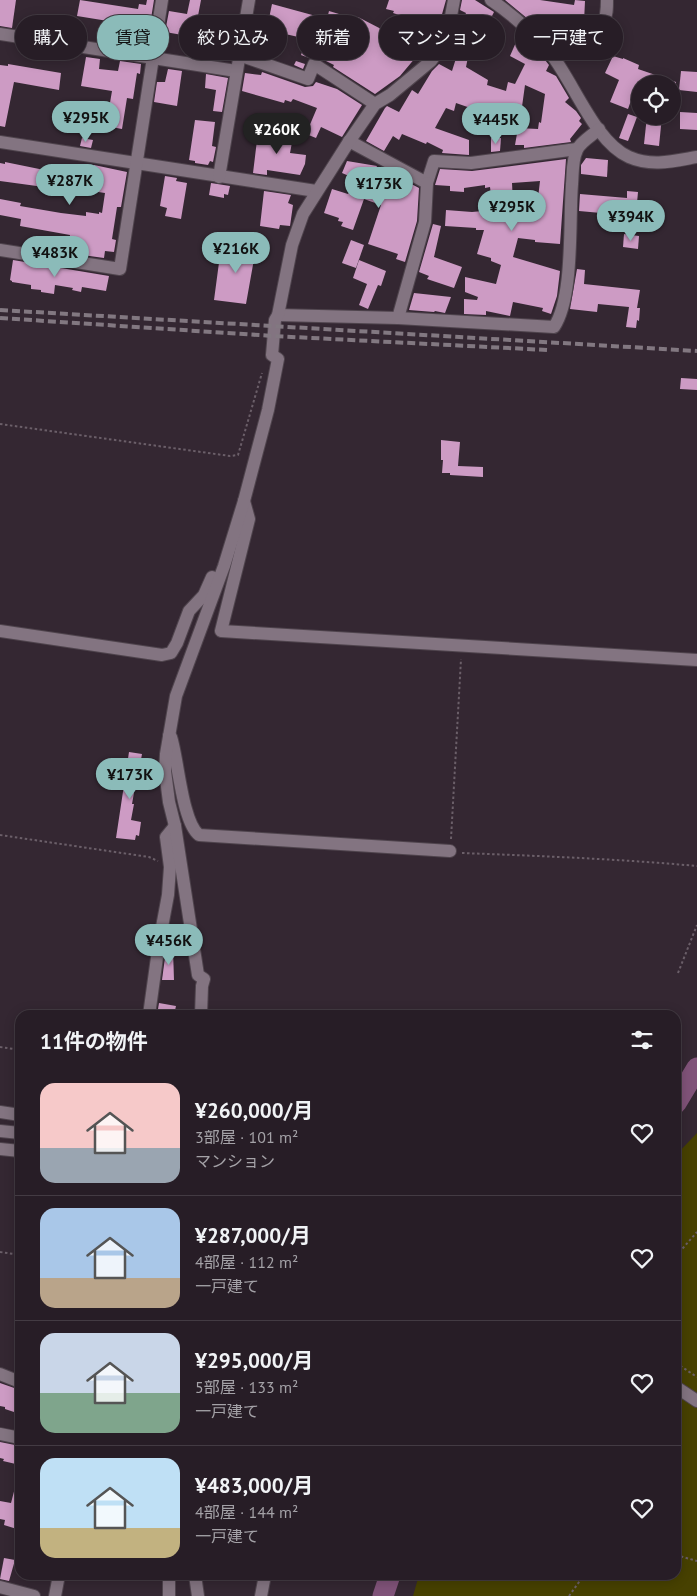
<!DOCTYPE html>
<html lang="ja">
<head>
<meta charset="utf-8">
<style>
  :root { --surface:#271d26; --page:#2f262e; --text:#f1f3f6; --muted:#a4a2a7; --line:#433b43; --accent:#8bbbb9 }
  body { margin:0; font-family:"PT Sans","Noto Sans JP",sans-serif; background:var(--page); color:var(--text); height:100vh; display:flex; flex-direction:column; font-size:19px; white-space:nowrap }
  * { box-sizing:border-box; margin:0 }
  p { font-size:16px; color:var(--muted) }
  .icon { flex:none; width:28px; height:28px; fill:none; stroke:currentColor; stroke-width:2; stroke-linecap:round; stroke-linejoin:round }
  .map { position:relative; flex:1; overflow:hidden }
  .drawer { position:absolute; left:15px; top:1010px; width:666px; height:570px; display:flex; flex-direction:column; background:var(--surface); border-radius:15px; box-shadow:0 2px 12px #0003,0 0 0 1px var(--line) }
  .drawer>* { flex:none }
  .top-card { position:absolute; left:15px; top:15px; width:668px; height:45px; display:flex; gap:10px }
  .fabs { position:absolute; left:631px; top:75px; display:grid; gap:10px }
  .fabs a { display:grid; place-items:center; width:50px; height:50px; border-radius:50%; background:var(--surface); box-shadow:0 2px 12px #0003,0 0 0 1px var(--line); font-size:25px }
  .price { position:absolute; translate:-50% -42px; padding:0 11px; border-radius:18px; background:var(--accent); color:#111; font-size:16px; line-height:32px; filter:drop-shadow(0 1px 2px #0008) }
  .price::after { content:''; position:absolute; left:50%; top:30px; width:15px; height:11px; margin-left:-8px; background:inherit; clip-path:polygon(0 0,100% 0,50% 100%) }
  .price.selected { background:#222; color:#fff }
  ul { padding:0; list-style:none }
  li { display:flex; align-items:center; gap:15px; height:125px; padding:0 25px }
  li+li { border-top:1px solid var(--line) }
  li span { display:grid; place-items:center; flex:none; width:140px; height:100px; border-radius:15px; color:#555 }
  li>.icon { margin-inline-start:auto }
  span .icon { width:60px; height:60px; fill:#fffc; stroke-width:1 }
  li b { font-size:21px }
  h2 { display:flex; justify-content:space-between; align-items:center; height:60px; padding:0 25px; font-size:21px }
  .tag { padding:0 18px; border-radius:22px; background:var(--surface); box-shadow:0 2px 12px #0003,0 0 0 1px var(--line); font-size:18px; line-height:45px }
  .tag.selected { background:var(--accent); color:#111 }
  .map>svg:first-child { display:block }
</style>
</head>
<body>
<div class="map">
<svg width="697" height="1596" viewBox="0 0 697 1596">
  <rect width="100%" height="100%" fill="#342732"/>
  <!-- green -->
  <polygon fill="#474101" points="697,1133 697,1596 413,1596 419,1575 676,1575 676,1155"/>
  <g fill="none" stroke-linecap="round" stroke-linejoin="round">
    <!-- river -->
    <g stroke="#805379" stroke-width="21">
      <polyline points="676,1103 697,1068"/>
      <polyline points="383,1596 390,1575"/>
    </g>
  </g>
  <!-- building -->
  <g fill="#cd9bc4" fill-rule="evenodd">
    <polygon points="0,0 16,0 12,28 0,26"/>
    <polygon points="80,0 138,9 139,4 146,5 147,0 154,0 150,25 146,24 145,27 77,16"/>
    <polygon points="190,0 201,0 194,37 165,32 169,11 187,14"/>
    <polygon points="389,0 446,0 437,32 428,43 431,28 414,20 393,13 394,11 386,9"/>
    <polygon points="462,0 475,0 494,12 490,20 481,14 472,37 476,38 473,48 470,47 466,67 488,80 487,85 506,91 508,82 515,84 525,64 510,56 517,40 523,42 525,38 542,56 540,57 545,60 549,65 546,71 556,76 569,98 565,102 576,111 581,118 579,121 582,124 570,139 571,142 524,148 524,145 515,145 518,128 538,129 539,122 541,123 545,94 525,85 520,121 491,116 490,122 481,119 482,112 456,103 454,111 446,108 435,128 469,140 469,155 442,153 443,150 427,142 426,144 402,134 399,140 393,136 384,151 366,141 385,108 387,106 399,112 412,90 418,94 432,71 439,64 452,71 458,52 448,49 454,33 457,34 466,13 460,10"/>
    <polygon points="505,0 540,0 574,5 575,0 585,1 584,22 540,16 561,39 561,41 554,45 528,19"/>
    <polygon points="272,4 327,19 329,11 339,14 335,26 351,31 358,17 385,31 416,57 400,76 375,94 333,67 334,65 318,57 313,56 309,58 301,55 307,39 281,33 281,31 267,28"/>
    <polygon points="210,48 229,51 227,61 208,58"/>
    <polygon points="613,56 623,59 623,58 639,65 638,69 676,82 676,84 640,84 640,94 634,92 628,109 610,102 619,80 605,73"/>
    <polygon points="86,57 100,59 99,69 118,71 120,61 141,64 140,74 137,73 133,99 127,98 122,129 106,126 112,91 81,86"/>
    <polygon points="296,61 305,64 303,69 294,65"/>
    <polygon points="8,64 61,73 59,90 14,82 5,127 0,126 0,65 8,66"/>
    <polygon points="168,69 182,71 177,106 154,102 157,82 165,82"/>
    <polygon points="681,71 697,72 697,92 679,90"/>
    <polygon points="262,72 305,87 313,86 316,82 337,89 362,105 342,137 321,127 316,138 306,134 317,108 293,99 291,102 285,100 284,103 242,91 245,73 261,75"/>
    <polygon points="206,74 228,78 222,112 213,111 216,90 205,88"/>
    <polygon points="680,112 697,113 697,130 680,129"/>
    <polygon points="628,114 637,117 628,141 619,138"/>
    <polygon points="647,116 662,116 659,146 644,144"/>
    <polygon points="195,120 215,122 212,146 216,147 213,162 210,161 208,165 195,163 195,161 189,160"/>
    <polygon points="258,132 293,137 290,153 306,155 305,164 300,175 267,170 267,175 253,173"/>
    <polygon points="82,138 93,140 91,148 80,146"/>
    <polygon points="491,138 501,138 500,151 491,152"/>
    <polygon points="586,158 608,160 607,177 581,174 581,165"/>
    <path d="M566 159 560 244 535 242V240L518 238 513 257 560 271 557 296 551 314 542 311 543 308 513 302 510 316 486 311V315L464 314V299L477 300 478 297 465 292V277L496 284 501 265 491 261V258L477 254 484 230H476V228L445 226 446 210 472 212 493 210 490 187 485 188V185L464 188V192L450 191V186L435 185 440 169 472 171ZM540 181 537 207 520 208V203H513L512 183Z"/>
    <polygon points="347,161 377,166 367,187 390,197 398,177 419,188 417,221 405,262 396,259 398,254 368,244 381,205 364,199 353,230 341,226 343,222 338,221 339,218 324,213 332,189 348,194 356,179 342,173"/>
    <polygon points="5,162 54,172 54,169 93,175 94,165 127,172 121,207 117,207 112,239 116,240 114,252 105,251 104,258 68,253 70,235 20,226 21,219 0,215 0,199 21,203 20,206 61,213 86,216 86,212 99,214 99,212 102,213 105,193 45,184 44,187 0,181 0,163 5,164"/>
    <polygon points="165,176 177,178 176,181 187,183 181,219 165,216 167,208 160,206"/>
    <polygon points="211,183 230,186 228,195 224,194 224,198 209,195"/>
    <polygon points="264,191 291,195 288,203 293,205 290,226 280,225 279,229 260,226"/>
    <polygon points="627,191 638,192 636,214 623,213 623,215 579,211 580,194 627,198"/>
    <polygon points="433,224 441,226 434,257 462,267 454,288 427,279 429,276 419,272"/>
    <polygon points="624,234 639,236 638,249 623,247"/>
    <polygon points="237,237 251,239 250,247 256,248 246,304 214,300 220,255 234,257"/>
    <polygon points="351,240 364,245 356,268 342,263"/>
    <polygon points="13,260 109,276 106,291 82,287 81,292 72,290 73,288 55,285 54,294 41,292 41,290 31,289 31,285 12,282 12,281 10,280"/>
    <polygon points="359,260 386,271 381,286 378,285 368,309 359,305 367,284 353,278"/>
    <polygon points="577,269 585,270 584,284 640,290 637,308 640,308 639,321 637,320 636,328 626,327 629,307 598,304 597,312 570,309"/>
    <polygon points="414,293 451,297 445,313 435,311 434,312 409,310"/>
    <polygon points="681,378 697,379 697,390 680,389"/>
    <polygon points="441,440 460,442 458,466 483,467 483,477 450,475 450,473 442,473 443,460 441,460"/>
    <polygon points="129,752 142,754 138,776 140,776 139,787 135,787 132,804 134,804 131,820 141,822 139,836 136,835 135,840 116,838"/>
    <polygon points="166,950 173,950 174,980 162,980"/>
    <polygon points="159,1003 176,1006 174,1015 157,1015"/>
    <polygon points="0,1383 20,1390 20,1414 5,1409 5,1407 0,1406"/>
    <polygon points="0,1442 20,1446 20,1465 3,1461 4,1459 0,1458"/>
    <polygon points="17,1480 20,1480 20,1530 4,1525 5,1520 0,1519 0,1501 11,1503"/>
    <polygon points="4,1558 15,1560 9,1581 0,1579"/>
  </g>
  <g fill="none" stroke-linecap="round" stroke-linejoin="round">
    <!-- minor casing -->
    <g stroke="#4f444d" stroke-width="14">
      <g id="minor">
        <path d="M491 0C513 15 534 34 551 54 574 83 595 142 629 157 652 167 674 161 697 157"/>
        <polyline points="0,34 236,71"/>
        <polyline points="239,55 308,79 314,64 375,104"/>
        <path d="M552 55C565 48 595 36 603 24 607 16 607 8 607 0"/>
        <polyline points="349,141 427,183 434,161 471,163 577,149"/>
        <polyline points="0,142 316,191"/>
        <polyline points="219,177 249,0"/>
        <polyline points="0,250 120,269 162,0"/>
        <path d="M278 315 398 318 554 327C574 297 569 221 572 184 573 173 572 160 577 150 580 142 593 135 599 129"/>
        <polyline points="398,318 425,222 427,183"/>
        <polyline points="244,501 249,519 221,631 697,660"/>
        <polyline points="0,631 162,655 171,653 177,643 189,611 204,595 212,577"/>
        <path d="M169 736 171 737C178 758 182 822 199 835L450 851"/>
        <polyline points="149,1015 159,943 168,895 170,867 166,837 175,826"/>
        <polyline points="201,1015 202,986 204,979 198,975 175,826 169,802 165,771 166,754 176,696 224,566 244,501 268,410 278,359 272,355 275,320 278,315 292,245 303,214 348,143 375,104 390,95 431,61 439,50 451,16 454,0"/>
        <polyline points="0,1112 20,1115"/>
        <polyline points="0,1131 20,1133"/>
        <polyline points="0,1149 20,1151"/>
        <polyline points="0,1374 20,1382"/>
        <polyline points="676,1387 697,1401"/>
        <polyline points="0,1434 20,1438"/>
        <polyline points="195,1575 198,1596"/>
        <polyline points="0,1587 34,1596"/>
        <polyline points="55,1596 59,1575"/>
        <polyline points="169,1596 169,1575"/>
        <polyline points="261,1596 265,1575"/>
      </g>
    </g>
    <!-- path -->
    <g stroke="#6b5f69" stroke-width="2" stroke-dasharray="2.5 2.5" stroke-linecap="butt">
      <polyline points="0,424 230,456 238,455 262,373"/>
      <polyline points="0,835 149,857 158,861"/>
      <polyline points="451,839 461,659"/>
      <path d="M462 853C541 856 619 859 697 866"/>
      <polyline points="678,973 697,925"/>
      <polyline points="0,1047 20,1050"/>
      <polyline points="0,1252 20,1255"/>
      <polyline points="676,1256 697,1232"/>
      <polyline points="676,1363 697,1377"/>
      <polyline points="676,1555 697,1561"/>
      <polyline points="569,1596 584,1575"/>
    </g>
    <!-- minor -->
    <use href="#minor" stroke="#837481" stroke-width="12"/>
    <!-- rail -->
    <g stroke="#827881" stroke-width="4" stroke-dasharray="8 4" stroke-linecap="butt">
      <polyline points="0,310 697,351"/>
      <polyline points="0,318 273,336 547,350"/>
    </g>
  </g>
</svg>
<div class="fabs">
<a><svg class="icon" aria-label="locate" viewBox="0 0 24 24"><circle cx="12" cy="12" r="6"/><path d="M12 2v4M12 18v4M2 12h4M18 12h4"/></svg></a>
</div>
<b class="price" style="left:86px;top:143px">¥295K</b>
<b class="price" style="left:496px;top:145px">¥445K</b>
<b class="price selected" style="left:277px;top:155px">¥260K</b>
<b class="price" style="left:70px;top:206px">¥287K</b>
<b class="price" style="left:379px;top:209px">¥173K</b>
<b class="price" style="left:512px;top:232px">¥295K</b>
<b class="price" style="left:631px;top:242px">¥394K</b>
<b class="price" style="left:236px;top:274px">¥216K</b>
<b class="price" style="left:55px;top:278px">¥483K</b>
<b class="price" style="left:130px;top:800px">¥173K</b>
<b class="price" style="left:169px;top:966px">¥456K</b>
<div class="top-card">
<a class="tag">購入</a>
<a class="tag selected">賃貸</a>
<a class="tag">絞り込み</a>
<a class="tag">新着</a>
<a class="tag">マンション</a>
<a class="tag">一戸建て</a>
</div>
<section class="drawer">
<h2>11件の物件<svg class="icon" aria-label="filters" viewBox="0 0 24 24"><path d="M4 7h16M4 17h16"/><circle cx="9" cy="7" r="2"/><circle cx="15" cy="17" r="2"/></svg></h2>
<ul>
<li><span style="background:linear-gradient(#f6c9c9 65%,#9aa5b1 0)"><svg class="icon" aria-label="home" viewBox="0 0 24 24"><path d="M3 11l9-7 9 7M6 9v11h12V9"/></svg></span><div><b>¥260,000/月</b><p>3部屋 · 101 m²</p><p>マンション</p></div><svg class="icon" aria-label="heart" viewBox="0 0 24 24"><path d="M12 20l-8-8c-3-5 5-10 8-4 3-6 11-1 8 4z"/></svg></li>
<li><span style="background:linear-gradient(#a9c7e8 70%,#b9a48a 0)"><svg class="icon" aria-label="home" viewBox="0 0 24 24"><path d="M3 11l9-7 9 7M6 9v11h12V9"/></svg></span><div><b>¥287,000/月</b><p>4部屋 · 112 m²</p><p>一戸建て</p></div><svg class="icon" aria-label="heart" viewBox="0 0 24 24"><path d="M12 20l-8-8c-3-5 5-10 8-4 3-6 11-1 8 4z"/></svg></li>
<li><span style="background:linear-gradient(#c9d6e8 60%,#7fa58c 0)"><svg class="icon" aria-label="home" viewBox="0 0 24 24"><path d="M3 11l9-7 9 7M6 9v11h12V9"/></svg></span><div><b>¥295,000/月</b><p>5部屋 · 133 m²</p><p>一戸建て</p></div><svg class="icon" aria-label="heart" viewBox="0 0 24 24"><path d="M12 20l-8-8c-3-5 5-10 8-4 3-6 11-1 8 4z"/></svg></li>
<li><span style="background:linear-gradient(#bfe0f5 70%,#c2b280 0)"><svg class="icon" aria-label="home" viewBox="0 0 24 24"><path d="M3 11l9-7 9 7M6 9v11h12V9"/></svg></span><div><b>¥483,000/月</b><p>4部屋 · 144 m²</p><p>一戸建て</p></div><svg class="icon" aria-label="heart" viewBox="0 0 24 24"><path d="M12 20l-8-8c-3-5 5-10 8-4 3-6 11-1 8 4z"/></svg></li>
</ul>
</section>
</div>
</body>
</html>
